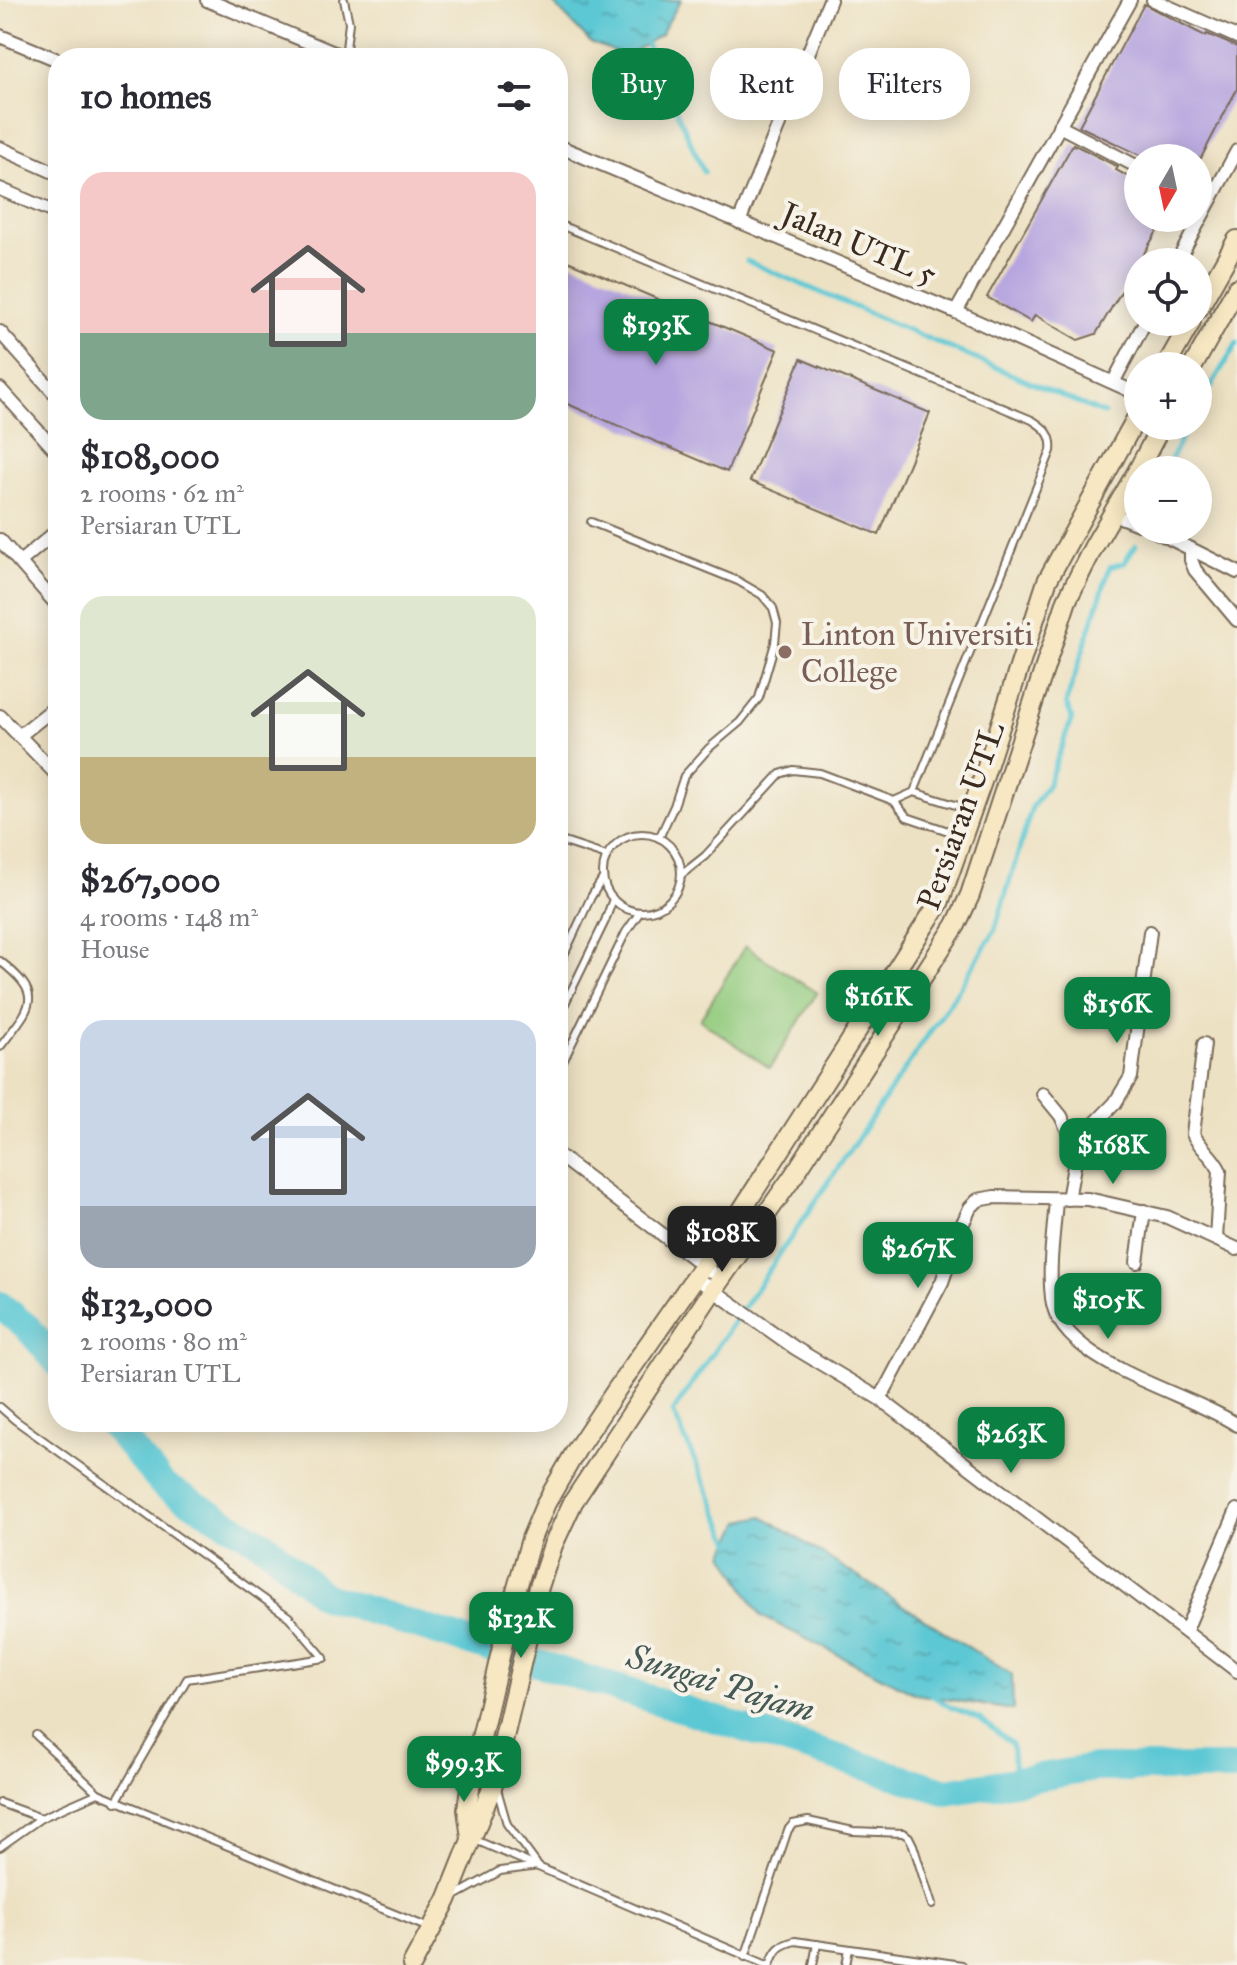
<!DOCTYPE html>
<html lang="en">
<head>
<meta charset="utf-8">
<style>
  :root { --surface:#fff; --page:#f2f2f3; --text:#2b2b33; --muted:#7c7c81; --accent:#0b8043 }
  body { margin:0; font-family:"IM FELL Great Primer",serif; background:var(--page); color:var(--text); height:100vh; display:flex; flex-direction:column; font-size:30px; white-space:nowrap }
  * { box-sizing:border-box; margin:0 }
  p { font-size:26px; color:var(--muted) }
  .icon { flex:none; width:44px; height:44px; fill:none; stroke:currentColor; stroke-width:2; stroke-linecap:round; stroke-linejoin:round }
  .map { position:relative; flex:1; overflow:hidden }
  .details { position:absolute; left:48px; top:48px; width:520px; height:1384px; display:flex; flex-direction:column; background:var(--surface); border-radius:32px; box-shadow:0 4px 20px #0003 }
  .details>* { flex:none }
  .hud { position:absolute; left:592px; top:48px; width:524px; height:72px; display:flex; gap:16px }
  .needle { width:52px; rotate:189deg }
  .fabs { position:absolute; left:1124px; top:144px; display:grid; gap:16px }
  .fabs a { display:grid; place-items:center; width:88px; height:88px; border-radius:50%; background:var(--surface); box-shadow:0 4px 20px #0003; font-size:40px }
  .price { position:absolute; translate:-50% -68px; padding:0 18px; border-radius:16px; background:var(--accent); color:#fff; font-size:26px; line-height:52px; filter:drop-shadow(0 2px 4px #0008) }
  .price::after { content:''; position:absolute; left:50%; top:48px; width:24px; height:18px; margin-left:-12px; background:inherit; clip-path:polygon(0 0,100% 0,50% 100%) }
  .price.current { background:#222; color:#fff }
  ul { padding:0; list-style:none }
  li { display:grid; align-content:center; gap:16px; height:424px; padding:0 32px }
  li span { display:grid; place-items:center; height:248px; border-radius:24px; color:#555 }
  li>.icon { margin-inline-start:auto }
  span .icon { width:144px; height:144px; fill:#fffc; stroke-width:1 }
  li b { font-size:34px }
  h2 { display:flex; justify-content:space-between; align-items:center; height:96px; padding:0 32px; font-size:34px }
  .tag { padding:0 28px; border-radius:32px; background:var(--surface); box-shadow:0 4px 20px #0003; font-size:28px; line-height:72px }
  .tag.current { background:var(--accent); color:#fff }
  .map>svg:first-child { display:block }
</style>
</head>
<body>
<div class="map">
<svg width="1237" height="1965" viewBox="0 0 1237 1965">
  <defs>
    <pattern id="water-ripples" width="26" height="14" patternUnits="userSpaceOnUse" patternTransform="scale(2)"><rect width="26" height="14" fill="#5cc8d4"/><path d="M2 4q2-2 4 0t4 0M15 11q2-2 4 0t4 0" fill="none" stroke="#4da3ab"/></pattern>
  </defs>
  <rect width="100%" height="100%" fill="#f7f3e8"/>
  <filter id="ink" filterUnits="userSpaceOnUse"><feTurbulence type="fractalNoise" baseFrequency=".0125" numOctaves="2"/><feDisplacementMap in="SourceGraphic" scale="16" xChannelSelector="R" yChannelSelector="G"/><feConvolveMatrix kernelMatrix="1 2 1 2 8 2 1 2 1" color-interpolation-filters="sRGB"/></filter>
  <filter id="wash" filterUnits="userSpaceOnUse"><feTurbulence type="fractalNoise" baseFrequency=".006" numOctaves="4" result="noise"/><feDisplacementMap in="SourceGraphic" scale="32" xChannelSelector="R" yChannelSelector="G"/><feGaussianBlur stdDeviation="1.8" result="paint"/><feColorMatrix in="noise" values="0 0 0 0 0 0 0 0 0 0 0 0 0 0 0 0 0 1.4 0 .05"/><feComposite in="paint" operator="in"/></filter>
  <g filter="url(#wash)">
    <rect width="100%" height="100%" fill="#ede1c3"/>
    <!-- garden -->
    <polygon fill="#91ca7d" stroke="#667a4e" stroke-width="2" points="745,946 817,993 770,1068 700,1020"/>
    <!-- water -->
    <g fill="url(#water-ripples)" stroke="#4c7979" stroke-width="2">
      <polygon points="550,0 681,0 661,34 627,56 591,43"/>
      <polygon points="763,1516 1012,1675 1013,1710 916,1694 761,1616 724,1554 741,1521"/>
    </g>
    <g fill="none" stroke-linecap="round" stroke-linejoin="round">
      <!-- stream -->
      <g stroke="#5cc8d4" stroke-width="5">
        <polyline points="646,43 704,172"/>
        <polyline points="747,261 1104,414"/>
        <polyline points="1198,408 1237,343"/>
        <polyline points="1166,470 1187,426"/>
        <polyline points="732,1544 673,1412 957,992 995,930 1032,807 1048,784 1072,718 1066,703 1110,567 1124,563 1136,545"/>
        <polyline points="931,1695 950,1707 979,1718 1012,1744 1016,1781"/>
      </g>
      <!-- river -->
      <g stroke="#5cc8d4" stroke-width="28">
        <polyline points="0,1305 27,1327 58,1363"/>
        <polyline points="109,1422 164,1486 266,1545 323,1596 947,1792 1095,1768 1237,1768"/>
      </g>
    </g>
    <g id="blocks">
      <!-- building -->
      <g fill="#b6a5df">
        <polygon points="1144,4 1205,36 1207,34 1237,47 1237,89 1201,158 1146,158 1079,126"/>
        <polygon points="1073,144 1118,167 1116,170 1138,182 1138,218 1165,218 1096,334 1078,340 1035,315 1031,322 987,297"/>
        <polygon points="558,257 778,350 727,472 558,400"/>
        <polygon points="801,359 930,413 879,535 750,481"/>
      </g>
    </g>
  </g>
  <g filter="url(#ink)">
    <use href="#blocks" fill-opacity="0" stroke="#796a58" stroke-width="2"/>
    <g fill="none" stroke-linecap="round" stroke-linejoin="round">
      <!-- lane casing -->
      <g stroke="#796a58" stroke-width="10">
        <g id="lane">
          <polyline points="344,0 349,23 345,57"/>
          <path d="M558 224 1032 420C1045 428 1053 435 1051 451L914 792 894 801"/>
          <polyline points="591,522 738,581 762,595 773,608 777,623 775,643 759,698 740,722 709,748 684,776 674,806 659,838"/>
          <polyline points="914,792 968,809"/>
          <circle cx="642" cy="873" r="39"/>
          <polyline points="558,840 607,856"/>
          <polyline points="681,875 705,856 780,774 793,770 820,773 894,801 907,817 960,835"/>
          <path d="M0 961C46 997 31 1006 0 1047"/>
          <polyline points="558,968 591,897 603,878"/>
          <polyline points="558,1018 605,921 613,899"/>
          <polyline points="558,1072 626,932 640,912"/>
          <polyline points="0,1407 15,1420 289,1617 324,1658 187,1679 116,1802"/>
          <polyline points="36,1735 98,1793"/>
          <polyline points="497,1789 507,1824 536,1863"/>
          <polyline points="0,1803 41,1818"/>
          <polyline points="473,1839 767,1965"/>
          <polyline points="0,1847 41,1818 98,1793 429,1928"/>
          <polyline points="453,1897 500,1871 538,1866"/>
          <polyline points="745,1957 788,1830 793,1824 808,1821 853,1831 903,1833 909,1837 913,1845 932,1905"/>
          <path d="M770 1965C775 1950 779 1945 795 1941L962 1965"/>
          <polyline points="813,1965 817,1944"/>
          <polyline points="846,1965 849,1949"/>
        </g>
      </g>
      <!-- street casing -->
      <g stroke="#796a58" stroke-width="16">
        <g id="street">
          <polyline points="207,0 346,58"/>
          <polyline points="1153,0 1237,37"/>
          <polyline points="0,36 58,60"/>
          <polyline points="1059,126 1138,167"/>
          <polyline points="558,146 956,312 1138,394"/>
          <polyline points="0,148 58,174"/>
          <polyline points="0,189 58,214"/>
          <polyline points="739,222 830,0"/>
          <polyline points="1177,262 1237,151"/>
          <polyline points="956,312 1130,0"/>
          <polyline points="0,332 58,397"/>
          <polyline points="1114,381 1145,322"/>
          <polyline points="0,389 58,453"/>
          <polyline points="1113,514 1138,524"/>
          <polyline points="1153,530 1237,572"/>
          <polyline points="0,540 58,606"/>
          <polyline points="1191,549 1191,560 1195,570 1237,620"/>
          <polyline points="20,562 58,530"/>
          <polyline points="0,716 58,776"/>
          <polyline points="19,736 58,705"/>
          <path d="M1204 1044 1193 1134C1200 1148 1214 1157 1220 1171L1216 1239"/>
          <polyline points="1043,1094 1061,1116 1077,1150 1068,1199"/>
          <polyline points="1077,1150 1083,1136 1115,1103 1131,1077 1150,932"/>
          <polyline points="558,1155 721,1279"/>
          <path d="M1056 1200C1054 1231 1048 1266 1052 1298 1059 1364 1189 1392 1237 1425"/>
          <polyline points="1137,1262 1144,1211"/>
          <polyline points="696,1278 795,1348 880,1399 1237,1671"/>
          <polyline points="880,1399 942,1282 962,1225 970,1208 978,1200 994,1197 1088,1199 1167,1217 1237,1249"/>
          <polyline points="1186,1630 1237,1510"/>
        </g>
      </g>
      <!-- secondary casing -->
      <g stroke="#796a58" stroke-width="22">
        <g id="secondary">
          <polyline points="1198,309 1237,240"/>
          <polyline points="1166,366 1191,322"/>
          <polyline points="1193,366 1237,288"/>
          <polyline points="1138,470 1161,426"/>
          <polyline points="471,1838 467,1809 471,1781 511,1609 531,1539 546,1503 577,1449 617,1389 740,1213 939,903 984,776 1047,581 1138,415"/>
          <polyline points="412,1965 447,1900 493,1785 539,1587 553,1545 573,1502 713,1290 794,1175 956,925 970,895 1067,600 1094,546 1138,470"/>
        </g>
      </g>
      <!-- lane -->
      <use href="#lane" stroke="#fff" stroke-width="6"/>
      <!-- street -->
      <use href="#street" stroke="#fff" stroke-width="12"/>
      <!-- secondary -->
      <use href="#secondary" stroke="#f7e8c3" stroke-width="18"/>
    </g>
  </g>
  <!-- markers -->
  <circle fill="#8d6e63" stroke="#f7f3e8" stroke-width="3" cx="785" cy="652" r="8"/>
  <g text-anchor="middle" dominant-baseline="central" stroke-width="8" stroke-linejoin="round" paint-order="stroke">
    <!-- street labels -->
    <g font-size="32" fill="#3b2a1e" stroke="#f7f3e8">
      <text transform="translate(859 244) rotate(23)">Jalan UTL 5</text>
      <text transform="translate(961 816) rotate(-70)">Persiaran UTL</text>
    </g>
    <!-- education labels -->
    <g font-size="32" fill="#785e54" stroke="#f7f3e8" text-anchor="start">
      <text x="801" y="634">Linton Universiti<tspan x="801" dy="37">College</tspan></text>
    </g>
    <!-- water labels -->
    <g font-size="34" font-style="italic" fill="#455955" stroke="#f7f3e8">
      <text transform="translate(721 1683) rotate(17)">Sungai Pajam</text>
    </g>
  </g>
</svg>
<div class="fabs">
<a><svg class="needle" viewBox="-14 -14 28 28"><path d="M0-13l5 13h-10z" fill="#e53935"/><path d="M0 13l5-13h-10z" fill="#7c7c81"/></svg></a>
<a><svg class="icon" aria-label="locate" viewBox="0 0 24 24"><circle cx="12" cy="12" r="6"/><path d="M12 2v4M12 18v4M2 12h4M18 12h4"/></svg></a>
<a>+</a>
<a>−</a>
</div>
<b class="price" style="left:656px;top:367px">$193K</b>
<b class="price" style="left:878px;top:1038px">$161K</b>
<b class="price" style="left:1117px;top:1045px">$156K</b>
<b class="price" style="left:1113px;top:1186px">$168K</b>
<b class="price current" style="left:722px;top:1274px">$108K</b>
<b class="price" style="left:918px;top:1290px">$267K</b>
<b class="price" style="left:1108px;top:1341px">$105K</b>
<b class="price" style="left:1011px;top:1475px">$263K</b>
<b class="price" style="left:521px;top:1660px">$132K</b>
<b class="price" style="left:464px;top:1804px">$99.3K</b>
<div class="hud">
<a class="tag current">Buy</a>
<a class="tag">Rent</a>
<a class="tag">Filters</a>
</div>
<section class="details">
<h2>10 homes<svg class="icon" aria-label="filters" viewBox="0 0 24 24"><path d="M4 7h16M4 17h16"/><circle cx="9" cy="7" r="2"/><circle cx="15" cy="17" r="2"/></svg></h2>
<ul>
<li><span style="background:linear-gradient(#f6c9c9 65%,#7fa58c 0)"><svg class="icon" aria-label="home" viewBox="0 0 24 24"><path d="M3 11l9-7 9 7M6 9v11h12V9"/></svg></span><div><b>$108,000</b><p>2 rooms · 62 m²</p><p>Persiaran UTL</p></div></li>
<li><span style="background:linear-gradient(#dfe7d0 65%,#c2b280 0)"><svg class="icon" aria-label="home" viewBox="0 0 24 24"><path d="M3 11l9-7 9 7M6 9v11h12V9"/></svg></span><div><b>$267,000</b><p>4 rooms · 148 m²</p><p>House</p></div></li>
<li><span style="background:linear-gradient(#c9d6e8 75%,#9aa5b1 0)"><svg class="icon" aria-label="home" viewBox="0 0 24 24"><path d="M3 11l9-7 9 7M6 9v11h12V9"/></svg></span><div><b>$132,000</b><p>2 rooms · 80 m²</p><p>Persiaran UTL</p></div></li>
</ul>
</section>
</div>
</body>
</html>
